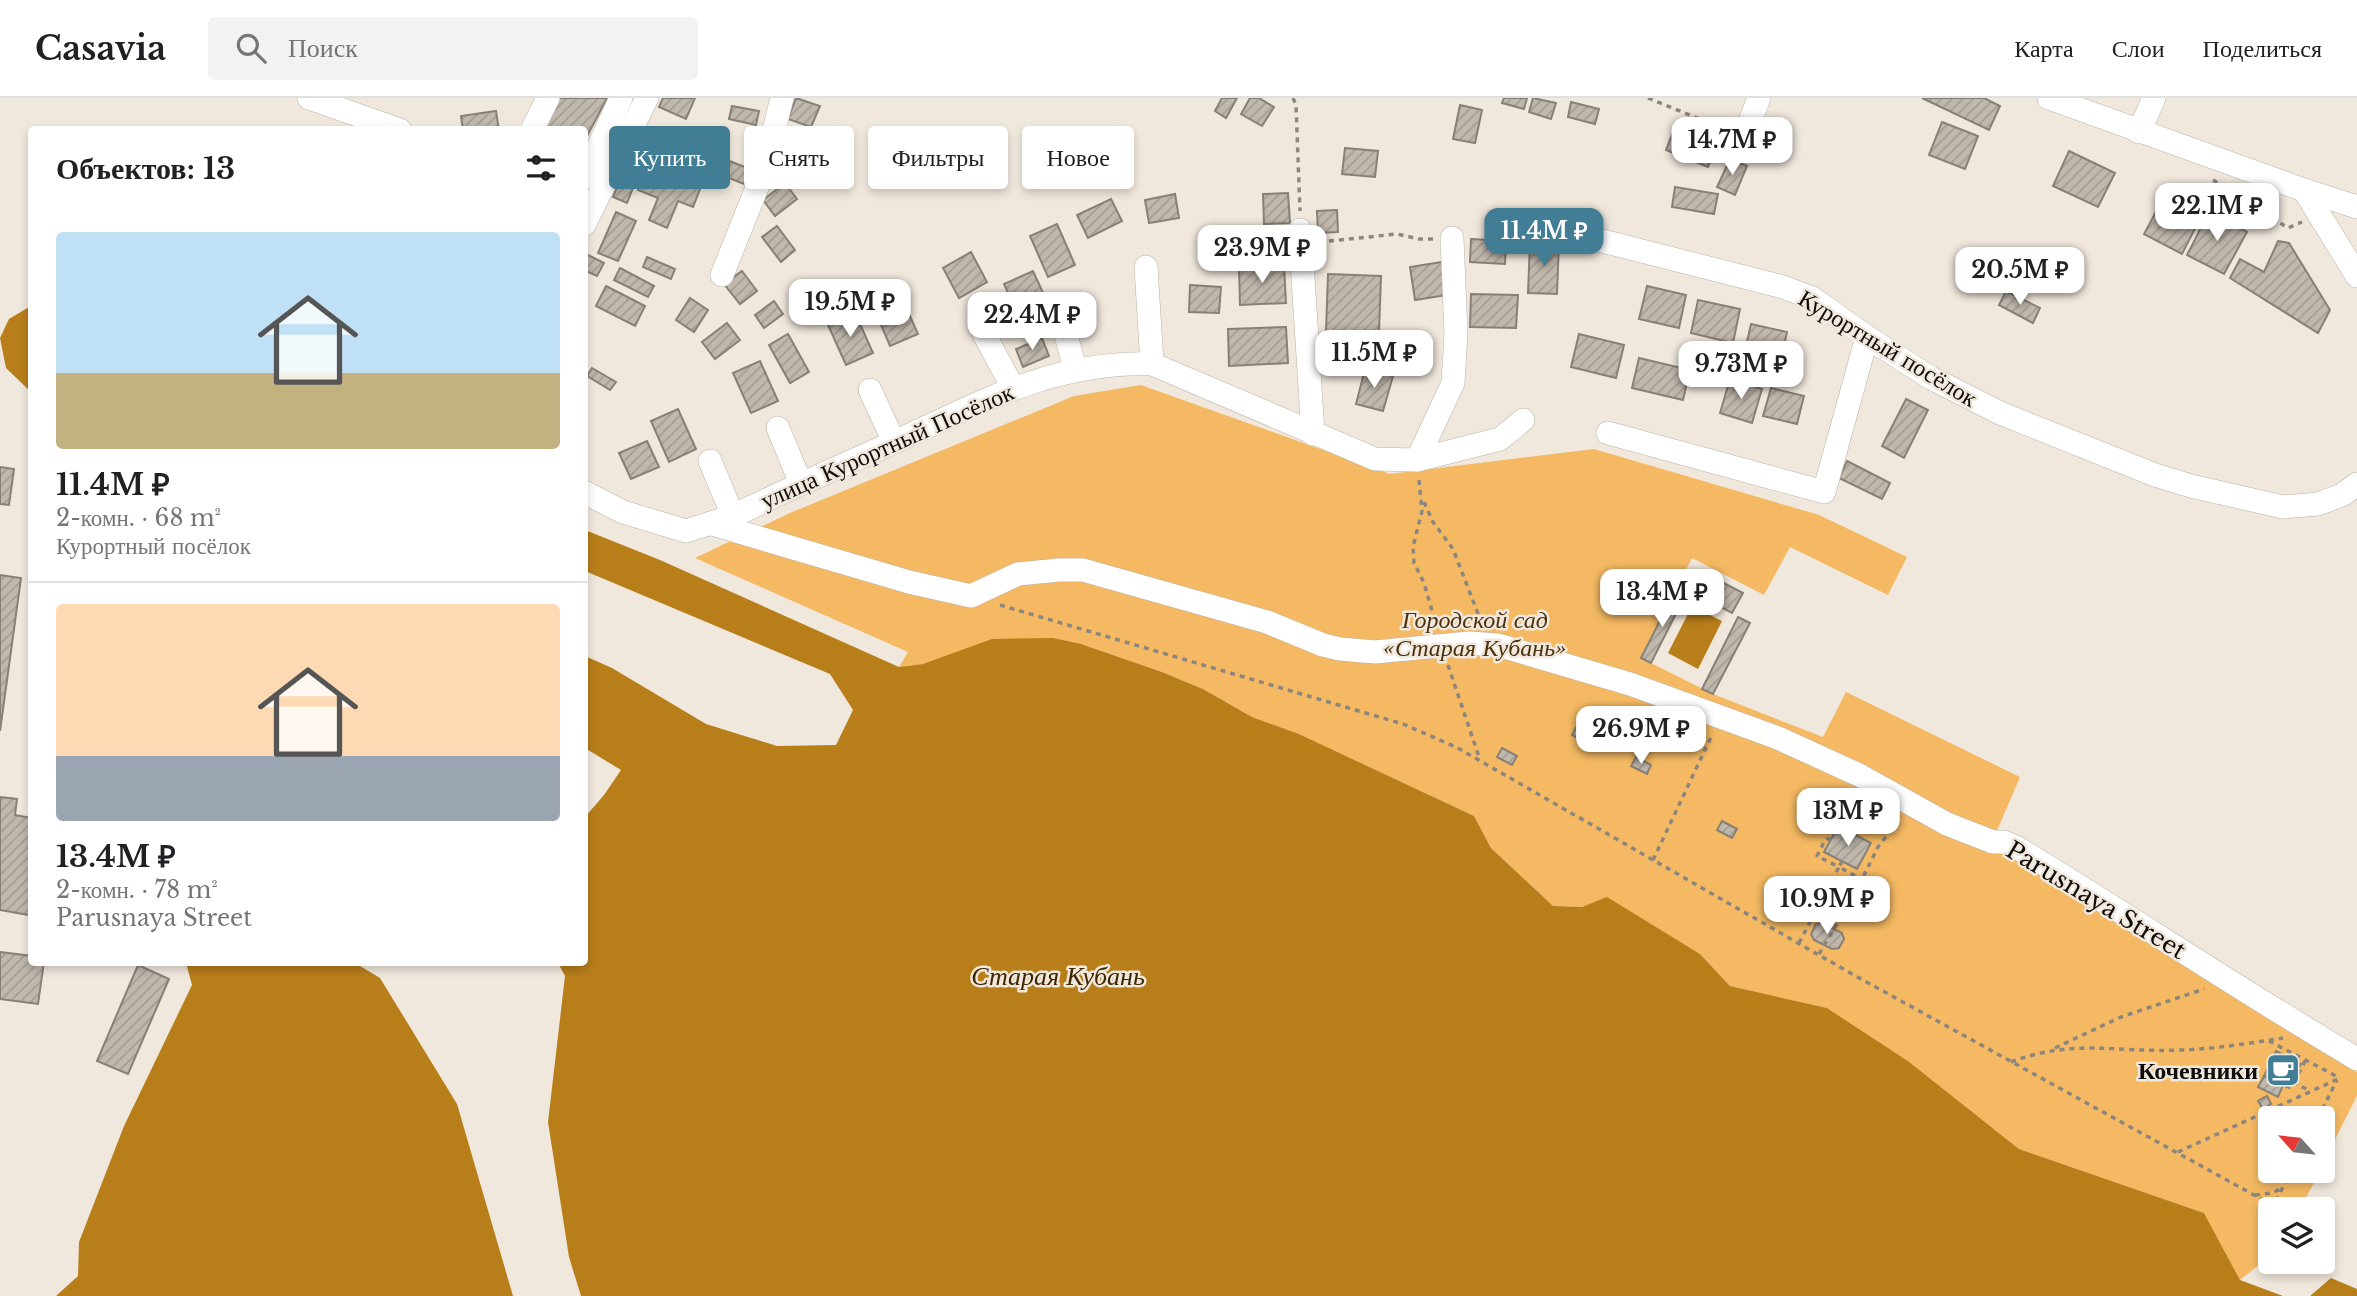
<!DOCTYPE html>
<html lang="ru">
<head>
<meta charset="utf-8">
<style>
  :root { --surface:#fff; --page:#f2f2f2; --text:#202124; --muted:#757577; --line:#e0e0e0; --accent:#417d94 }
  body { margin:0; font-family:"Libre Baskerville",serif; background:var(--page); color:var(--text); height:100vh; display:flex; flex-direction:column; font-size:26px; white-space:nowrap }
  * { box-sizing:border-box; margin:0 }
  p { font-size:23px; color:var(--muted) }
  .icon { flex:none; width:38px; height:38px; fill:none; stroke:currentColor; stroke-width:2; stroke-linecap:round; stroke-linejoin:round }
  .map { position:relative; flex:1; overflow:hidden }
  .side { position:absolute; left:28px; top:28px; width:560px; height:840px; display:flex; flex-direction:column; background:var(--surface); border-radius:7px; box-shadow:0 4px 10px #0003 }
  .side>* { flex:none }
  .banner { position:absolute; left:609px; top:28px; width:665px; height:63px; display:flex; gap:14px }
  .needle { width:46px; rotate:297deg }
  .buttons { position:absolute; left:2258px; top:1008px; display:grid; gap:14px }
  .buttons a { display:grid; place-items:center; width:77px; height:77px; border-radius:7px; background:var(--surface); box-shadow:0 4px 10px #0003; font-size:35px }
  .price { position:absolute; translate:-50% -60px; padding:0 16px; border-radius:14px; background:#fff; color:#222; font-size:23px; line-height:46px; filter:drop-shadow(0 2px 4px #0008) }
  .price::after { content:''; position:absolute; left:50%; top:42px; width:21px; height:16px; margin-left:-10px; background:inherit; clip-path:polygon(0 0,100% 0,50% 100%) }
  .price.current { background:var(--accent); color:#fff }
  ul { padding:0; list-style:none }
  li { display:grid; align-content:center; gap:14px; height:371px; padding:0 28px }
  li+li { border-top:2px solid var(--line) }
  li span { display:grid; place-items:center; height:217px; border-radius:7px; color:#555 }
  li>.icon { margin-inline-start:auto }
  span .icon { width:126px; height:126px; fill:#fffc; stroke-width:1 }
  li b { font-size:30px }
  h2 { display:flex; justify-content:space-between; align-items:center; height:84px; padding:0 28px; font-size:30px }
  .tag { padding:0 24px; border-radius:7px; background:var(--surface); box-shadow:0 4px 10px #0003; font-size:24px; line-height:63px }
  .tag.current { background:var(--accent); color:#fff }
  header { display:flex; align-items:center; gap:42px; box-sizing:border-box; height:98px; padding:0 35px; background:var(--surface); border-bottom:2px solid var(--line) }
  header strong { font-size:33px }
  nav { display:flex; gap:38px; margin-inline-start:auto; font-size:24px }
  .search { width:490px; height:63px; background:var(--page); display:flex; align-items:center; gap:18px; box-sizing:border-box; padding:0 24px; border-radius:7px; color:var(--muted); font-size:26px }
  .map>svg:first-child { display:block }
</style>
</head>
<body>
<header>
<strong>Casavia</strong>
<div class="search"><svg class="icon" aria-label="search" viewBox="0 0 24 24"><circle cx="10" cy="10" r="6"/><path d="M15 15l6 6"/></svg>Поиск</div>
<nav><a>Карта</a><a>Слои</a><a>Поделиться</a></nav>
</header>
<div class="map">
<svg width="2357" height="1198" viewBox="0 0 2357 1198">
  <defs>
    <pattern id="building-hatch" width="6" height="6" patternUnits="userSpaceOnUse" patternTransform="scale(1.75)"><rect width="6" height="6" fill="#c0b8ac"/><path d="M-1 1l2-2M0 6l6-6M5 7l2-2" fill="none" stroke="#a49d93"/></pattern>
  </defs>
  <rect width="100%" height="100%" fill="#f1e8dd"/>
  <!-- park -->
  <polygon fill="#f4b962" points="1141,287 1390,376 1594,351 1819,417 1907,459 1888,497 1790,449 1764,497 1692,460 1641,560 1713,596 1823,639 1846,594 2020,679 1993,742 2357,974 2357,998 2322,1067 2322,1020 2270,1020 2270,1073 2320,1073 2300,1111 2270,1111 2270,1158 2240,1182 2204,1115 2019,1051 1908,963 1827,910 1730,888 1700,856 1607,800 1582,809 1553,808 1491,750 1474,718 1299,636 1252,619 1203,591 1162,574 1081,546 899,569 908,554 695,460 790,415 1074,298"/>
  <!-- water -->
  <g fill="#b87e1a">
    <polygon points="29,209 32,210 31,294 6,270 0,240 9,221"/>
    <polygon points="585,432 660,462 899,569 923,566 992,541 1053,540 1081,546 1162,574 1203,591 1252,619 1299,636 1474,718 1491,750 1553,808 1582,809 1607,799 1700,856 1730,888 1827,910 1908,963 2019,1051 2204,1115 2240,1182 2283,1198 581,1198 569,1159 548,1024 565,878 558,865 584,864 585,719 604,697 621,672 585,650 585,558 612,570 706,626 777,648 836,647 853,612 830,576 585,473"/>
    <polygon points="1692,508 1722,523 1698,571 1668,555"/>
    <polygon points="186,865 212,865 213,867 216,864 355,865 380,880 457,1006 513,1198 56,1198 78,1178 79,1144 124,1028 192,887"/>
    <polygon points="2331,1180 2357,1191 2357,1198 2310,1198"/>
  </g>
  <!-- building -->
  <g fill="url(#building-hatch)" stroke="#888076" stroke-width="2">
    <polygon points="559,0 607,0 584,44 584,32 543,32"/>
    <polygon points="663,0 695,0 686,21 659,9"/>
    <polygon points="796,0 820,8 811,29 788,21"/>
    <polygon points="1222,0 1237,0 1226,20 1215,13"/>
    <polygon points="1250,0 1259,0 1274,9 1262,28 1241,16"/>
    <polygon points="1504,0 1527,0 1524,11 1502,5"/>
    <polygon points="1533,0 1556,5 1551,21 1529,14"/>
    <polygon points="1922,0 1984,0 2000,8 1989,32"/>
    <polygon points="1571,4 1599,11 1595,26 1568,19"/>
    <polygon points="1460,7 1482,12 1475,45 1453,41"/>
    <polygon points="732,8 759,13 756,27 729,21"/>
    <polygon points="496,13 499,32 463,32 461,18"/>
    <polygon points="1942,24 1978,38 1965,71 1929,57"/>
    <polygon points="1676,27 1719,43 1708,69 1666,52"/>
    <polygon points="1345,50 1378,53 1375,79 1342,76"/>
    <polygon points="2069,53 2115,75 2098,109 2053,88"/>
    <polygon points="717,58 750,71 744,86 711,73"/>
    <polygon points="802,59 815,76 799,88 786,71"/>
    <polygon points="1730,61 1747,68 1735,97 1717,89"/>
    <polygon points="648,65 702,86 693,109 678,103 667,130 649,122 658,100 638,92"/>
    <polygon points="623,75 637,80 627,105 613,99"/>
    <polygon points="785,85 797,101 775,118 763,102"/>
    <polygon points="1675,89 1718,96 1714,116 1672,109"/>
    <polygon points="2167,93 2204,113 2182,156 2144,136"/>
    <polygon points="1288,95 1290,125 1264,126 1263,96"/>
    <polygon points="1175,96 1179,120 1149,125 1145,102"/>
    <polygon points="1111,101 1122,123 1088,140 1077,117"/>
    <polygon points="1337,112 1338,134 1318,135 1317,113"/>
    <polygon points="616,114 636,123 618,163 598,155"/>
    <polygon points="2209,114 2247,134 2224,176 2187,157"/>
    <polygon points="1057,126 1075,167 1048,179 1030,138"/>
    <polygon points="777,128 795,152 781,164 762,139"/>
    <polygon points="1471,141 1506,143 1505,166 1470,164"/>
    <polygon points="2278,143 2289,145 2330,212 2318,235 2230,180 2240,161 2264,174"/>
    <polygon points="1530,144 1559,144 1557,196 1528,195"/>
    <polygon points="971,154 987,184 959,200 943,170"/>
    <polygon points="584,155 604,165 597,178 584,172"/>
    <polygon points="647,159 675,171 671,181 643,169"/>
    <polygon points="1442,164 1447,197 1415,202 1410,169"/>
    <polygon points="1284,167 1286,205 1240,207 1239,169"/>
    <polygon points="620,170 654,188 648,199 614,182"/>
    <polygon points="742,173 757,193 740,206 724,186"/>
    <polygon points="1033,173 1044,197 1015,210 1004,186"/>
    <polygon points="1328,176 1381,178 1379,234 1326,233"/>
    <polygon points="1190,187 1221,189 1219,215 1189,214"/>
    <polygon points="606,188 645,208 635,228 596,208"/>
    <polygon points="1647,188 1686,197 1679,230 1639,221"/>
    <polygon points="2006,193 2040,210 2033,225 1999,207"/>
    <polygon points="900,196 918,236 890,248 873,208"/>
    <polygon points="1471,196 1518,197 1516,230 1470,229"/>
    <polygon points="690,200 708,212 694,234 676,222"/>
    <polygon points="1698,202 1740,211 1733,245 1691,235"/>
    <polygon points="774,203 783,216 764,230 755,217"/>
    <polygon points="855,215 873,255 846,267 828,227"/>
    <polygon points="727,225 740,242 715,261 702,244"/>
    <polygon points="1751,226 1787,234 1780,265 1744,257"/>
    <polygon points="1286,229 1288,265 1229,268 1228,231"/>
    <polygon points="788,236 809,274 790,285 769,247"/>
    <polygon points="1579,236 1624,247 1616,280 1571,269"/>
    <polygon points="1042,240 1049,258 1023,269 1016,251"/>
    <polygon points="1639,260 1690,272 1683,302 1632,290"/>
    <polygon points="760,263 778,303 751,315 733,275"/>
    <polygon points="592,270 616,284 610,292 587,278"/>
    <polygon points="1365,271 1393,278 1383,313 1356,306"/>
    <polygon points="1730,281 1762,291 1752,325 1720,315"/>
    <polygon points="1771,290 1804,298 1797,326 1763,318"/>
    <polygon points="1906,301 1928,312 1904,360 1882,348"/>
    <polygon points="678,311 696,351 669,364 651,323"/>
    <polygon points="647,343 659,369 631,381 619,355"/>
    <polygon points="1847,363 1890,385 1882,401 1839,380"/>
    <polygon points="0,369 14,371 9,407 0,406"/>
    <polygon points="0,477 21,480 0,633"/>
    <polygon points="1708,477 1743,495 1732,515 1698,497"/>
    <polygon points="1673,497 1683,502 1651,565 1641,560"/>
    <polygon points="1738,519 1750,525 1713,596 1702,591"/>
    <polygon points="1577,628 1592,636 1587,645 1572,637"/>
    <polygon points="1502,650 1517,658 1512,667 1497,659"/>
    <polygon points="1636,659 1651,667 1647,676 1631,668"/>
    <polygon points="0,699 17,701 15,717 32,720 32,800 29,817 0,812"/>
    <polygon points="1722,723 1737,731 1732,740 1717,732"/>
    <polygon points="1838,728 1871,745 1857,771 1824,754"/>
    <polygon points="1822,825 1842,835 1844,841 1839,850 1832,851 1814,842 1811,836 1816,826"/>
    <polygon points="0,854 32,858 32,864 44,864 38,906 0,901"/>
    <polygon points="138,867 169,881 128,976 97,963"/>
    <polygon points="2276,953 2301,966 2289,990 2264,978"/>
    <polygon points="2264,978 2283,987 2278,999 2258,989"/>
    <polygon points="2267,998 2271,1006 2263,1011 2258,1003"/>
  </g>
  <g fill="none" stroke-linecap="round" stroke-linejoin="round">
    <!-- minor casing -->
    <g stroke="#bbb2a7" stroke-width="24">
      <g id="minor">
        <polyline points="309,0 400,32"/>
        <polyline points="2049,0 2304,92 2357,109"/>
        <polyline points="1749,26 1759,0"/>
        <polyline points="532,32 548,0"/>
        <polyline points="2139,34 2154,0"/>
        <polyline points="584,80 621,0"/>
        <polyline points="2304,92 2357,178"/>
        <polyline points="584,127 647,0"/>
        <polyline points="1300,132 1313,336"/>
        <polyline points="1571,135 1783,189 1812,200 1867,239 1931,280 2000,315 2155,377 2191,388 2283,409 2318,406 2342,397 2357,386"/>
        <polyline points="1146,169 1152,266"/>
        <polyline points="722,177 764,72 782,0"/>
        <polyline points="1058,206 1075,271"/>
        <polyline points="984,236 1013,290"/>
        <polyline points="870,292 894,344"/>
        <polyline points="778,330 801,386"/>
        <polyline points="1608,335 1824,394 1867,239"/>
        <polyline points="1417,362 1453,285 1456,236 1452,140"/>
        <polyline points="710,363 733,418"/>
        <path d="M584 394 623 414 686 433 733 418C788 391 844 367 899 342 983 303 1056 263 1152 266L1375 361 1417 362 1500 341 1523 322"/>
        <path d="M712 426 909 484 971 498 1018 476 1059 472H1083L1267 524 1323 547 1340 551 1375 554 1469 545 1498 547 1630 586 1778 640 1859 677 1947 726 1993 744H2004L2016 749C2130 818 2241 893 2357 961"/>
      </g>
    </g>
    <!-- path -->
    <g stroke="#8c867e" stroke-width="3.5" stroke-dasharray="5 5" stroke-linecap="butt">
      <polyline points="1293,0 1296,7 1300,113"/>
      <polyline points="1648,0 1722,30 1731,31"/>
      <polyline points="2213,82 2288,130 2302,124"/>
      <polyline points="1319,144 1397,136 1419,141 1433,141"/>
      <polyline points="1419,382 1422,413 1413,449 1414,465 1424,485 1437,530"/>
      <polyline points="1424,404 1433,424 1453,451 1482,526"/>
      <polyline points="1000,507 1403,626 1456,649 1852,876 2254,1097 2274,1107 2291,1073"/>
      <polyline points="1448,567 1479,659"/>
      <polyline points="1831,742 1826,740 1850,694"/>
      <polyline points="1653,762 1712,637"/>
      <polyline points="1842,763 1839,769 1861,781"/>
      <polyline points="1799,845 1839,769 1817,758 1826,740"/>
      <polyline points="1819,856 1853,799 1878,749 1899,722"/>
      <polyline points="2269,943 2338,979"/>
      <polyline points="2055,950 2121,919 2204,891"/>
      <path d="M2011 964C2075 940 2117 955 2181 952 2215 951 2250 945 2283 940"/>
      <polyline points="2293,984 2310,993"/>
      <polyline points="2294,985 2305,963"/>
      <polyline points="2318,1020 2337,982"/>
      <polyline points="2178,1054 2338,981"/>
      <polyline points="2255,1097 2271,1095 2281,1091"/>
    </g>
    <!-- minor -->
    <use href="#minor" stroke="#fff" stroke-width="23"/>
  </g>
  <!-- icons -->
  <defs>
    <g id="cafe-square" transform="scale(1.75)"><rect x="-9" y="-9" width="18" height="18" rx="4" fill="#417d94" stroke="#f1e8dd"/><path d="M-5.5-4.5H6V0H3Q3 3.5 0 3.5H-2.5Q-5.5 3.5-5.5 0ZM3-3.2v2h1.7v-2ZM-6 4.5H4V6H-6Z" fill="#fff"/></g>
  </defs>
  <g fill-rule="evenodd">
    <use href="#cafe-square" x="2283" y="972"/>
  </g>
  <g text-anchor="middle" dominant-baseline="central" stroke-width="5" stroke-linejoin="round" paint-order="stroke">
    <!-- street labels -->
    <g font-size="24" fill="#0f0c09" stroke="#f1e8dd">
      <text transform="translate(1888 250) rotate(31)">Курортный посёлок</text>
      <text transform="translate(887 348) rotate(-24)">улица Курортный Посёлок</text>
      <text transform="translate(2096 802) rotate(31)">Parusnaya Street</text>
    </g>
    <!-- park labels -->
    <g font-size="24" font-style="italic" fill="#4b320c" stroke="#f1e8dd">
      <text x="1475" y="521">Городской сад<tspan x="1475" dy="28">«Старая Кубань»</tspan></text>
    </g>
    <!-- poi labels -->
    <g font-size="24" font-weight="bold" fill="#0f0c09" stroke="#f1e8dd" text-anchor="end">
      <text x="2258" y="972">Кочевники</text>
    </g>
    <!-- water labels -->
    <g font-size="26" font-style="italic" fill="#3e2600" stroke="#f1e8dd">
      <text x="1058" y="878">Старая Кубань</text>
    </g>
  </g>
</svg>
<div class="buttons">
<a><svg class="needle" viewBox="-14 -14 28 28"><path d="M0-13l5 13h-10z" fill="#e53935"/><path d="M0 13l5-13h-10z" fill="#757577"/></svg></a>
<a><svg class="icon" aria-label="layers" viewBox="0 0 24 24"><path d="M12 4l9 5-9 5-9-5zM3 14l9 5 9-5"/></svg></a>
</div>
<b class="price" style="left:1732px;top:79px">14.7M ₽</b>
<b class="price" style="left:2217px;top:145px">22.1M ₽</b>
<b class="price current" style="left:1544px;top:170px">11.4M ₽</b>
<b class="price" style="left:1262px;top:187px">23.9M ₽</b>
<b class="price" style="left:2020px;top:209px">20.5M ₽</b>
<b class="price" style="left:850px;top:241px">19.5M ₽</b>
<b class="price" style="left:1032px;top:254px">22.4M ₽</b>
<b class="price" style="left:1374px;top:292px">11.5M ₽</b>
<b class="price" style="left:1741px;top:303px">9.73M ₽</b>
<b class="price" style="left:1662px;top:531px">13.4M ₽</b>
<b class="price" style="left:1641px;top:668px">26.9M ₽</b>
<b class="price" style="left:1848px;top:750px">13M ₽</b>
<b class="price" style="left:1827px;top:838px">10.9M ₽</b>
<div class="banner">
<a class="tag current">Купить</a>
<a class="tag">Снять</a>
<a class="tag">Фильтры</a>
<a class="tag">Новое</a>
</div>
<section class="side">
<h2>Объектов: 13<svg class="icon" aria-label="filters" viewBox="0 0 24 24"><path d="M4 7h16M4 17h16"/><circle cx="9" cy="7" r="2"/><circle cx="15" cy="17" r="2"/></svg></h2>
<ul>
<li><span style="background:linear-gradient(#bfe0f5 65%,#c2b280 0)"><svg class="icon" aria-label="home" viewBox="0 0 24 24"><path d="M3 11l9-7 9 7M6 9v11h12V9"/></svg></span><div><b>11.4M ₽</b><p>2-комн. · 68 m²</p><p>Курортный посёлок</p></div></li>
<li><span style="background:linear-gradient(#ffd9b3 70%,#9aa5b1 0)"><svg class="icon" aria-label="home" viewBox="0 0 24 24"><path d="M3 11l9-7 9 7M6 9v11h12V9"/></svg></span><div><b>13.4M ₽</b><p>2-комн. · 78 m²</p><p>Parusnaya Street</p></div></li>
</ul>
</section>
</div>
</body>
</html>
